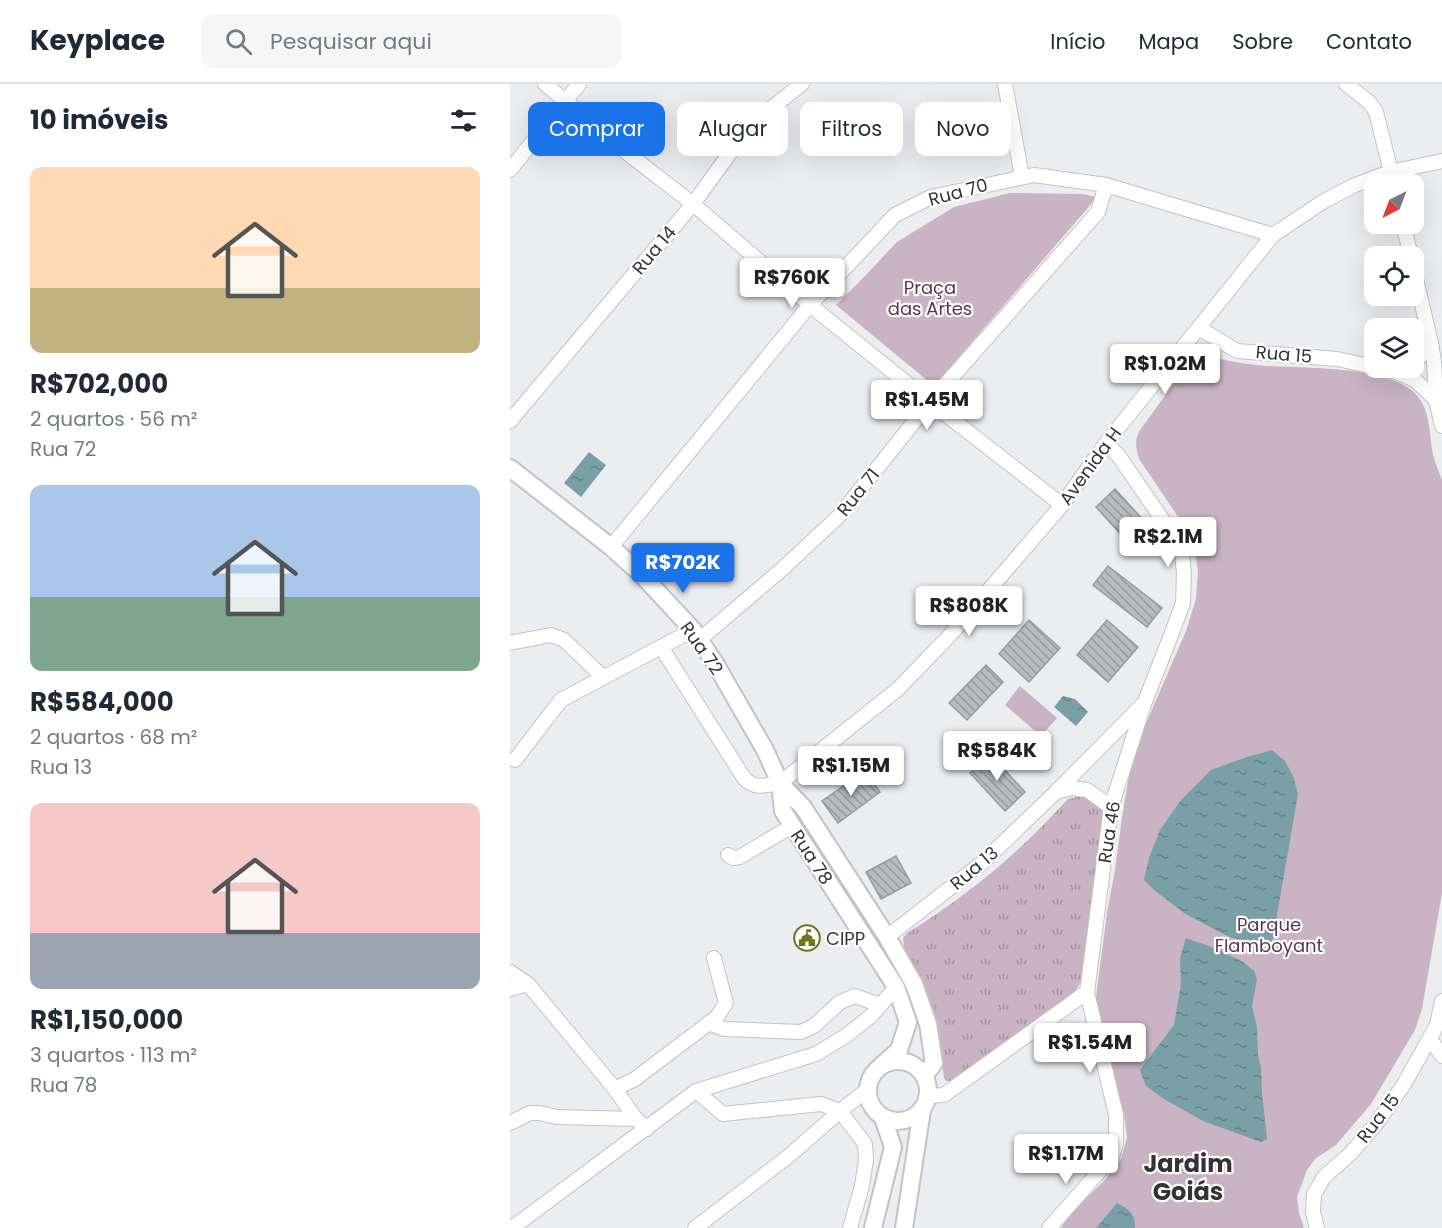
<!DOCTYPE html>
<html lang="pt">
<head>
<meta charset="utf-8">
<style>
  :root { --surface:#fff; --page:#f6f6f7; --text:#1f2937; --muted:#747a83; --line:#e0e1e3; --accent:#1a73e8 }
  body { margin:0; font-family:Poppins,sans-serif; background:var(--page); color:var(--text); height:100vh; display:flex; flex-direction:column; font-size:22px; white-space:nowrap }
  * { box-sizing:border-box; margin:0 }
  p { font-size:20px; color:var(--muted) }
  .icon { flex:none; width:33px; height:33px; fill:none; stroke:currentColor; stroke-width:2; stroke-linecap:round; stroke-linejoin:round }
  .map { position:relative; flex:1; overflow:hidden }
  .side { display:flex; flex-direction:column; background:var(--surface); width:510px }
  .side>* { flex:none }
  .banner { position:absolute; left:18px; top:18px; width:570px; height:54px; display:flex; gap:12px }
  .needle { width:39px; rotate:222deg }
  .controls { position:absolute; left:854px; top:90px; display:grid; gap:12px }
  .controls a { display:grid; place-items:center; width:60px; height:60px; border-radius:12px; background:var(--surface); box-shadow:0 6px 24px #0002; font-size:30px }
  .price { position:absolute; translate:-50% -51px; padding:0 14px; border-radius:6px; background:#fff; color:#222; font-size:20px; line-height:39px; filter:drop-shadow(0 2px 3px #0008) }
  .price::after { content:''; position:absolute; left:50%; top:36px; width:18px; height:14px; margin-left:-9px; background:inherit; clip-path:polygon(0 0,100% 0,50% 100%) }
  .price.on { background:var(--accent); color:#fff }
  ul { padding:0; list-style:none }
  li { display:grid; align-content:center; gap:12px; height:318px; padding:0 30px }
  li span { display:grid; place-items:center; height:186px; border-radius:12px; color:#555 }
  li>.icon { margin-inline-start:auto }
  span .icon { width:108px; height:108px; fill:#fffc; stroke-width:1 }
  li b { font-size:26px }
  h2 { display:flex; justify-content:space-between; align-items:center; height:72px; padding:0 30px; font-size:26px }
  .tag { padding:0 21px; border-radius:12px; background:var(--surface); box-shadow:0 6px 24px #0002; font-size:21px; line-height:54px }
  .tag.on { background:var(--accent); color:#fff }
  header { display:flex; align-items:center; gap:36px; box-sizing:border-box; height:84px; padding:0 30px; background:var(--surface); border-bottom:2px solid var(--line) }
  header strong { font-size:28px }
  nav { display:flex; gap:33px; margin-inline-start:auto; font-size:21px }
  .search { width:420px; height:54px; background:var(--page); display:flex; align-items:center; gap:15px; box-sizing:border-box; padding:0 21px; border-radius:12px; color:var(--muted); font-size:22px }
  main { display:flex; flex:1; min-height:0 }
  .map>svg:first-child { display:block }
</style>
</head>
<body>
<header>
<strong>Keyplace</strong>
<div class="search"><svg class="icon" aria-label="search" viewBox="0 0 24 24"><circle cx="10" cy="10" r="6"/><path d="M15 15l6 6"/></svg>Pesquisar aqui</div>
<nav><a>Início</a><a>Mapa</a><a>Sobre</a><a>Contato</a></nav>
</header>
<main>
<section class="side">
<h2>10 imóveis<svg class="icon" aria-label="filters" viewBox="0 0 24 24"><path d="M4 7h16M4 17h16"/><circle cx="9" cy="7" r="2"/><circle cx="15" cy="17" r="2"/></svg></h2>
<ul>
<li><span style="background:linear-gradient(#ffd9b3 65%,#c2b280 0)"><svg class="icon" aria-label="home" viewBox="0 0 24 24"><path d="M3 11l9-7 9 7M6 9v11h12V9"/></svg></span><div><b>R$702,000</b><p>2 quartos · 56 m²</p><p>Rua 72</p></div></li>
<li><span style="background:linear-gradient(#a9c7e8 60%,#7fa58c 0)"><svg class="icon" aria-label="home" viewBox="0 0 24 24"><path d="M3 11l9-7 9 7M6 9v11h12V9"/></svg></span><div><b>R$584,000</b><p>2 quartos · 68 m²</p><p>Rua 13</p></div></li>
<li><span style="background:linear-gradient(#f6c9c9 70%,#9aa5b1 0)"><svg class="icon" aria-label="home" viewBox="0 0 24 24"><path d="M3 11l9-7 9 7M6 9v11h12V9"/></svg></span><div><b>R$1,150,000</b><p>3 quartos · 113 m²</p><p>Rua 78</p></div></li>
</ul>
</section>
<div class="map">
<svg width="932" height="1144" viewBox="0 0 932 1144">
  <defs>
    <pattern id="grass-tufts" width="24" height="20" patternUnits="userSpaceOnUse" patternTransform="scale(1.5)"><rect width="24" height="20" fill="#cab3c4"/><path d="M3 7l-1-3M5 7V3M7 7l1-3M15 17l-1-3M17 17v-4M19 17l1-3" fill="none" stroke="#a592a0"/></pattern>
    <pattern id="water-ripples" width="26" height="14" patternUnits="userSpaceOnUse" patternTransform="scale(1.5)"><rect width="26" height="14" fill="#78a0a6"/><path d="M2 4q2-2 4 0t4 0M15 11q2-2 4 0t4 0" fill="none" stroke="#638388"/></pattern>
    <pattern id="building-back-hatch" width="6" height="6" patternUnits="userSpaceOnUse" patternTransform="scale(1.5)"><rect width="6" height="6" fill="#b8bcbf"/><path d="M-1 5l2 2M0 0l6 6M5-1l2 2" fill="none" stroke="#969a9c"/></pattern>
  </defs>
  <rect width="100%" height="100%" fill="#ebedf1"/>
  <!-- grass -->
  <path fill="url(#grass-tufts)" d="M570 712C581 713 591 721 594 732L571 898 564 909 443 997H436L434 994 429 953 424 933 411 897 394 863 393 854 397 849C456 813 508 770 554 719L558 715Z"/>
  <!-- park -->
  <g fill="#cab3c4">
    <polygon points="500,109 572,110 586,113 577,125 424,302 326,221 353,194 387,158 444,123"/>
    <path d="M687 272C707 273 726 279 745 281 784 285 890 279 911 317 921 333 919 353 923 370 925 379 929 388 932 396V809L912 925 905 946 861 1020 826 1061 805 1075 797 1086 787 1113 789 1129 794 1144H551L561 1129 596 1095 611 1075 617 1054 614 1029 587 938 585 921 597 829 605 786 612 734 620 685 631 651 676 547 686 515 688 486 684 465 673 440 629 375C626 364 624 356 630 346L681 276Z"/>
    <polygon points="510,602 547,634 531,652 495,621"/>
  </g>
  <!-- water -->
  <g fill="url(#water-ripples)">
    <polygon points="79,368 96,381 71,413 54,399"/>
    <polygon points="553,612 565,615 578,628 566,642 544,623"/>
    <polygon points="762,666 775,677 783,692 788,710 763,854 758,862 719,853 674,829 644,806 634,796 639,774 650,746 671,716 701,686 737,673"/>
    <polygon points="676,854 707,865 733,878 744,887 747,895 742,922 747,943 748,972 751,983 752,1009 757,1055 751,1058 693,1037 654,1015 636,1002 630,986 664,941 671,900 670,874"/>
    <path d="M607 1119C618 1125 626 1129 625 1144H586Z"/>
  </g>
  <!-- building -->
  <g fill="url(#building-back-hatch)" stroke="#989c9f" stroke-width="1.5">
    <polygon points="605,405 635,438 615,455 586,423"/>
    <polygon points="598,482 652,524 637,543 583,501"/>
    <polygon points="519,536 550,564 519,598 489,570"/>
    <polygon points="597,536 628,563 598,598 567,571"/>
    <polygon points="476,581 493,598 457,636 439,619"/>
    <polygon points="480,670 515,708 495,727 460,689"/>
    <polygon points="355,687 370,708 328,739 312,717"/>
    <polygon points="386,772 401,799 371,815 356,788"/>
  </g>
  <g fill="none" stroke-linecap="round" stroke-linejoin="round">
    <!-- minor casing -->
    <g stroke="#c2c3c7" stroke-width="16">
      <g id="minor">
        <polyline points="35,0 112,65 183,120 300,221 420,318 552,421"/>
        <polyline points="495,0 512,93"/>
        <polyline points="836,0 859,18 866,28 884,100"/>
        <polyline points="0,86 69,0"/>
        <polyline points="893,140 901,172"/>
        <polyline points="903,182 921,259 924,278 926,316 932,342"/>
        <polyline points="689,244 727,267 827,275 864,283"/>
        <polyline points="903,280 905,279 921,259"/>
        <polyline points="866,284 886,288 905,296 926,316"/>
        <polyline points="0,337 183,120 241,40 292,0"/>
        <polyline points="101,463 300,221 385,131 421,113 524,91 596,101 763,151"/>
        <polyline points="189,556 270,487 329,432 420,318 588,128 596,101"/>
        <polyline points="0,559 41,551 54,556 93,593"/>
        <path d="M151 563 234 694C245 706 256 701 270 699L388 605 441 550 552 421 596 359 763 151 814 117 845 101 880 88 932 77"/>
        <polyline points="5,676 51,616 183,546"/>
        <polyline points="546,708 562,704 577,706 601,723"/>
        <polyline points="218,771 223,774 230,773 282,742"/>
        <polyline points="377,853 472,779 546,708 632,621"/>
        <polyline points="0,888 18,900 105,1005 126,1035 137,1045"/>
        <polyline points="0,905 18,900"/>
        <polyline points="199,939 214,945 291,948 304,942 330,918 345,912 370,921"/>
        <polyline points="920,955 932,972"/>
        <polyline points="105,1005 125,995 207,933 216,919 204,874"/>
        <polyline points="186,1007 213,1030 311,1020 330,1027 355,1060 356,1076 352,1102 340,1144"/>
        <polyline points="418,1012 434,1011 577,908"/>
        <polyline points="0,1039 20,1029 29,1029 47,1033 126,1035"/>
        <polyline points="2,1144 186,1007 306,970 337,951 361,932 386,903"/>
        <polyline points="185,1144 280,1071 330,1027 357,1006"/>
        <polyline points="539,1144 602,1073 606,1060 606,1031 577,908 601,723 634,620 663,546 673,519 674,489 672,470 663,451 608,371 596,359"/>
        <polyline points="807,1144 803,1128 804,1110 814,1093 841,1069 866,1040 893,1002 927,941 932,917"/>
      </g>
    </g>
    <!-- major casing -->
    <g stroke="#c2c3c7" stroke-width="20">
      <g id="major">
        <polyline points="0,384 101,463 131,490 183,546 205,579 255,666 270,699 273,727 386,903 398,938 389,966 372,981"/>
        <polyline points="270,699 293,723 377,853 404,900 418,940 424,979 414,992"/>
        <circle cx="388" cy="1007" r="30"/>
        <polyline points="363,1144 383,1063 373,1034"/>
        <polyline points="394,1144 412,1026"/>
      </g>
    </g>
    <!-- minor -->
    <use href="#minor" stroke="#fff" stroke-width="14"/>
    <!-- major -->
    <use href="#major" stroke="#fff" stroke-width="16"/>
  </g>
  <!-- icons -->
  <defs>
    <g id="civic-ring" transform="scale(1.35)"><circle r="9.5" fill="#fff" stroke="#6f751d" stroke-width="1.5"/><path d="M-.6-6.5H3V-4.5H.6V-3L4-1V1h2V6H-6V1h2V-1L-.6-3ZM-1.2 2.5V6h2.4V2.5Z" fill="#6f751d"/></g>
  </defs>
  <g fill-rule="evenodd">
    <use href="#civic-ring" x="297" y="854"/>
  </g>
  <g text-anchor="middle" dominant-baseline="central" stroke-width="4.5" stroke-linejoin="round" paint-order="stroke">
    <!-- street labels -->
    <g font-size="18" fill="#343436" stroke="#fff">
      <text transform="translate(448 108) rotate(-15)">Rua 70</text>
      <text transform="translate(144 166) rotate(-50)">Rua 14</text>
      <text transform="translate(774 270) rotate(5)">Rua 15</text>
      <text transform="translate(580 382) rotate(-54)">Avenida H</text>
      <text transform="translate(348 408) rotate(-51)">Rua 71</text>
      <text transform="translate(192 564) rotate(55)">Rua 72</text>
      <text transform="translate(599 748) rotate(-81)">Rua 46</text>
      <text transform="translate(302 773) rotate(57)">Rua 78</text>
      <text transform="translate(464 784) rotate(-40)">Rua 13</text>
      <text transform="translate(868 1034) rotate(-52)">Rua 15</text>
    </g>
    <!-- park labels -->
    <g font-size="18" fill="#5d3555" stroke="#fff">
      <text x="420" y="203">Praça<tspan x="420" dy="21">das Artes</tspan></text>
      <text x="759" y="840">Parque<tspan x="759" dy="21">Flamboyant</tspan></text>
    </g>
    <!-- poi labels -->
    <g font-size="18" fill="#343436" stroke="#fff" text-anchor="start">
      <text x="316" y="854">CIPP</text>
    </g>
    <!-- district labels -->
    <g font-size="24" font-weight="bold" fill="#343436" stroke="#fff">
      <text x="678" y="1079">Jardim<tspan x="678" dy="28">Goiás</tspan></text>
    </g>
  </g>
</svg>
<div class="controls">
<a><svg class="needle" viewBox="-14 -14 28 28"><path d="M0-13l5 13h-10z" fill="#e53935"/><path d="M0 13l5-13h-10z" fill="#747a83"/></svg></a>
<a><svg class="icon" aria-label="locate" viewBox="0 0 24 24"><circle cx="12" cy="12" r="6"/><path d="M12 2v4M12 18v4M2 12h4M18 12h4"/></svg></a>
<a><svg class="icon" aria-label="layers" viewBox="0 0 24 24"><path d="M12 4l9 5-9 5-9-5zM3 14l9 5 9-5"/></svg></a>
</div>
<b class="price" style="left:282px;top:225px">R$760K</b>
<b class="price" style="left:655px;top:311px">R$1.02M</b>
<b class="price" style="left:417px;top:347px">R$1.45M</b>
<b class="price" style="left:658px;top:484px">R$2.1M</b>
<b class="price on" style="left:173px;top:510px">R$702K</b>
<b class="price" style="left:459px;top:553px">R$808K</b>
<b class="price" style="left:487px;top:698px">R$584K</b>
<b class="price" style="left:341px;top:713px">R$1.15M</b>
<b class="price" style="left:580px;top:990px">R$1.54M</b>
<b class="price" style="left:556px;top:1101px">R$1.17M</b>
<div class="banner">
<a class="tag on">Comprar</a>
<a class="tag">Alugar</a>
<a class="tag">Filtros</a>
<a class="tag">Novo</a>
</div>
</div>
</main>
</body>
</html>
